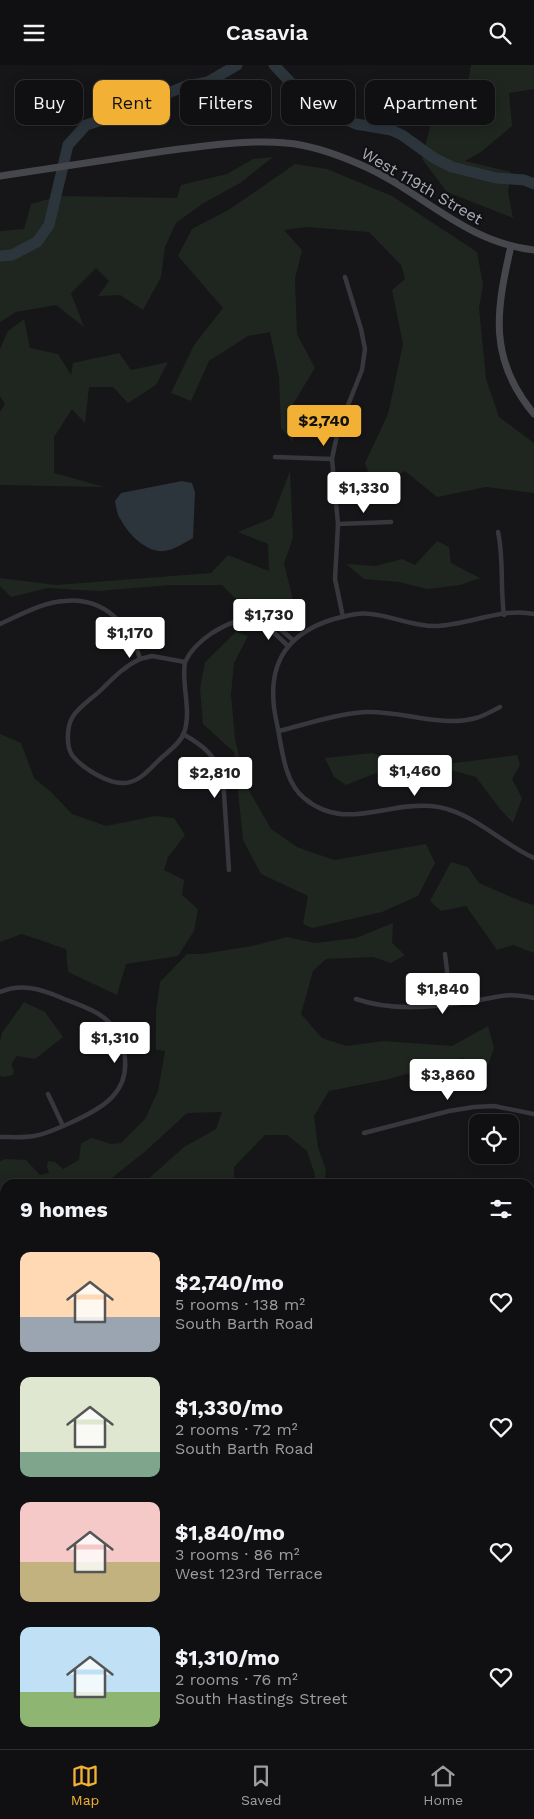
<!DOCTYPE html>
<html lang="en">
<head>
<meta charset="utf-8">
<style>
  :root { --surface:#101012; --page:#19191b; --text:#f1f3f6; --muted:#9c9d9f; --line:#303032; --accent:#f2b134 }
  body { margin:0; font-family:"Work Sans",sans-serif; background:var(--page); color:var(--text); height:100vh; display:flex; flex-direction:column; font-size:19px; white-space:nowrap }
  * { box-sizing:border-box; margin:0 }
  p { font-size:16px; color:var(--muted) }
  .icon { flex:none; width:28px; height:28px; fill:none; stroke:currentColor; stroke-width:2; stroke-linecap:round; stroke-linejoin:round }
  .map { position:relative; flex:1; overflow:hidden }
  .details { position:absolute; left:0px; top:1114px; width:535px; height:571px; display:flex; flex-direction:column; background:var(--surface); border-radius:15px 15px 0 0; box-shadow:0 2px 12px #0003,0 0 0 1px var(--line) }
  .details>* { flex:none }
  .top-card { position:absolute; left:15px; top:15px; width:505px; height:45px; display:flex; gap:10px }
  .fabs { position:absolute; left:469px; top:1049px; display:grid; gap:10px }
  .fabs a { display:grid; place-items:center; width:50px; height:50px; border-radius:10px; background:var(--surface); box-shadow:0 2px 12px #0003,0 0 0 1px var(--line); font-size:25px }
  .price { position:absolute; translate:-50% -42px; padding:0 11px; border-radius:5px; background:#fff; color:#222; font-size:16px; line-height:32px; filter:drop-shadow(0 1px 2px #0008) }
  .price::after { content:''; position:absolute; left:50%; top:30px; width:15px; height:11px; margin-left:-8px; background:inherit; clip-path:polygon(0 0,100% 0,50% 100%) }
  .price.current { background:var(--accent); color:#111 }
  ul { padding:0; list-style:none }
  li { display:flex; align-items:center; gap:15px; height:125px; padding:0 20px }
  li span { display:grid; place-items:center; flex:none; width:140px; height:100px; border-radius:10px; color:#555 }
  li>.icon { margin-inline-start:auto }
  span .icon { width:60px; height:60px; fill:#fffc; stroke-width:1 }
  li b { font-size:21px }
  h2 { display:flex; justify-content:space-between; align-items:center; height:60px; padding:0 20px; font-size:21px }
  .tag { padding:0 18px; border-radius:10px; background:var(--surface); box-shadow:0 2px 12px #0003,0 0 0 1px var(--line); font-size:18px; line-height:45px }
  .tag.current { background:var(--accent); color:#111 }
  header { display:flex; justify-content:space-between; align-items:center; height:65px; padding:0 20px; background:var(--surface); font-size:22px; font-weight:600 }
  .tabs { display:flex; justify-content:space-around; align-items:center; height:70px; border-top:1px solid var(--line); background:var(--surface); font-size:14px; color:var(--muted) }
  .tabs a { display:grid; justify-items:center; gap:2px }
  .tabs .current { color:var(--accent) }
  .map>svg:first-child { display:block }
</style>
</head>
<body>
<header><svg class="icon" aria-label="menu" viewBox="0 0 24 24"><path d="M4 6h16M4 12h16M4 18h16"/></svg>Casavia<svg class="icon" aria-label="search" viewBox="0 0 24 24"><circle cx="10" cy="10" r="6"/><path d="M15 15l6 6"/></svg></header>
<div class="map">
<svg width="534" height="1684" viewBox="0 0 534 1684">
  <rect width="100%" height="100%" fill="#161618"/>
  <!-- built -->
  <polygon fill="#222225" points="0,1638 5,1638 5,1680 332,1680 331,1684 0,1684"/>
  <!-- green -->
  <g fill="#1e261f">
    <polygon points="471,0 534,0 534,24 509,28 512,61 481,87 465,96 511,107 508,127 513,153 447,127 422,94 432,54 473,60 489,43 468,18"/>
    <polygon points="273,92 240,118 202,139 176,158 165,182 161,212 143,245 120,230 98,231 109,216 96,203 71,228 84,262 56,240 16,247 0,257 0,166 24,164 31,139 60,131 177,133 181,120 227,109 253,94"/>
    <polygon points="295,99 327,104 392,131 477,187 483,220 479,243 486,314 499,352 534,378 534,428 486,422 437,432 405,406 374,424 365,398 388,349 403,279 392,225 405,214 401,200 369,167 306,162 284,165 302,185 295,214 297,269 315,303 293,339 293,377 281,363 279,312 270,267 248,271 209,296 191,336 171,328 194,280 223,243 178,191 192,164 230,144"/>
    <polygon points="24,254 30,283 58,289 71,310 73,298 119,288 131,305 168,297 156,320 128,338 113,322 89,322 85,358 72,344 54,372 54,408 104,422 0,420 0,347 5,339 0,331 0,284 8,266"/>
    <polygon points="290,406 293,473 284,498 293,535 281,548 270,535 235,533 222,520 171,520 98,526 48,523 11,532 0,521 0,513 56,520 211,508 228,490 269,506 268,479 238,467 272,453"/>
    <polygon points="437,476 449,482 451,498 480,513 460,520 427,524 399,517 364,514 346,499 376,501 402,494 415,500"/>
    <polygon points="236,567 248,571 234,598 231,630 235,674 246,720 271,764 297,782 334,795 426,779 435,798 418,831 382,847 312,863 303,859 308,831 261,809 243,775 234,687 203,659 200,624 205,597"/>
    <polygon points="0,669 21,678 34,713 51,727 72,749 106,761 155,751 174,753 185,770 168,792 164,805 184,815 182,830 198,844 194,866 178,891 126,899 117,930 68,907 66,884 22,869 0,877"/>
    <polygon points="372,688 393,695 421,690 454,698 517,690 520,700 512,714 522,733 513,758 500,744 476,712 433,700 384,705 346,720 334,712 325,693"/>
    <polygon points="451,797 468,802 479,818 523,837 534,840 534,888 513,880 497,885 466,841 441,846 430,836"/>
    <polygon points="393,858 392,878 405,890 391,898 373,892 326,894 313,906 301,949 322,973 346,981 384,976 452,981 488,961 494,983 488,1000 462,993 389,1014 329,1026 314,1051 318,1082 326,1105 324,1119 316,1119 314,1107 307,1086 287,1070 265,1070 234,1102 234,1119 145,1119 146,1116 184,1082 216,1064 222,1047 187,1048 148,1084 112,1113 99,1119 5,1119 5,1128 0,1125 0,1096 5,1094 26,1095 40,1110 49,1108 47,1101 48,1096 55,1097 63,1104 79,1095 81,1078 92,1073 111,1079 121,1078 145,1054 158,1026 165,986 156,985 156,946 160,917 187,889 202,889 252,881 287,872 315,878 356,873"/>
    <path d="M24 937 45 947 63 972 35 994 17 991C12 997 10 999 14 1006L13 1010 4 1012 0 1011V977L2 968Z"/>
    <polygon points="0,1232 5,1234 5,1276 0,1279"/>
    <polygon points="534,1249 534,1378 530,1381 530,1253"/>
    <polygon points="534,1441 534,1519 530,1522 534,1523 534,1570 530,1570 530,1444"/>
    <polygon points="530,1635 534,1635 534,1684 500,1684 499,1680 530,1680"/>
  </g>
  <!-- water -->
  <path fill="#2c353c" d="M182 416 192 418 195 427 193 473C184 478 174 485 164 486 147 488 128 469 121 455 117 450 116 442 115 436L121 428Z"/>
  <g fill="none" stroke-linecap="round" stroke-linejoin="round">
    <!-- river -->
    <g stroke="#2c353c" stroke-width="11">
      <polyline points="274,0 311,39 323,45 356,59 391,65 402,70 434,93 452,102 496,113 524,115 534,119"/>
      <polyline points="0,191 12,190 37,177 49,160 68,80 86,60 112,52 141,47 161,31 183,22 208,17 237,0"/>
    </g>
    <!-- street -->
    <g stroke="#37383d" stroke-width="4.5">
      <polyline points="275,392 332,394"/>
      <polyline points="338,459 391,457"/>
      <path d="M498 467C504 494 500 522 504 550"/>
      <path d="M534 549C504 542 468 560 437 561 414 562 393 551 371 549 358 547 346 551 334 554 280 570 265 607 277 659 282 683 284 717 304 733 344 767 385 737 431 741 470 744 499 777 534 793"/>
      <polyline points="343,552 335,514 338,459 332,394 338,365 362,305 365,284 361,264 345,212"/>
      <polyline points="265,557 269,563 288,581"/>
      <path d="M0 559C20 550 43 537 65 536 102 532 131 559 140 594L152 591 185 597C191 584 200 576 212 568 231 556 252 548 274 560 281 564 287 570 293 575"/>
      <path d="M140 594C125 601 114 612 102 624 93 633 78 642 72 653 67 662 66 681 72 690 82 703 108 719 124 718 138 718 149 705 158 696 166 688 180 679 184 668 192 645 181 620 185 597"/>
      <path d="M279 666C307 659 336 649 365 647 401 645 441 663 476 653 484 651 492 646 500 642"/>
      <path d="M183 669C204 681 215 690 223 713L229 805"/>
      <polyline points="445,889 451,939"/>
      <path d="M0 927C22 918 41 924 62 933 76 939 91 943 103 952 114 960 122 974 124 987 132 1028 101 1044 70 1058 58 1063 47 1069 34 1071 23 1073 11 1072 0 1072"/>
      <path d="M356 934C394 947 435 942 474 936 499 932 507 927 534 933"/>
      <polyline points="48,1029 63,1061"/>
      <polyline points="364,1068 449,1046 474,1042 494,1041 534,1049"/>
      <polyline points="530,1133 534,1134"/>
      <polyline points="0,1186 5,1188"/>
      <polyline points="0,1489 4,1482"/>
      <polyline points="344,1684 345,1680"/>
    </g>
    <!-- secondary -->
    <g stroke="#45474d" stroke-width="7">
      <path d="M0 111C52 103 105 95 158 87 196 82 247 74 286 78 311 80 336 89 359 99 421 125 463 177 534 185"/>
      <path d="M511 181C496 246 488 294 534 349"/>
      <polyline points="530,1223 534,1218"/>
      <polyline points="0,1299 5,1295"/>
      <polyline points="0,1619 5,1619"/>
      <polyline points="530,1621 534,1621"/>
    </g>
  </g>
  <g text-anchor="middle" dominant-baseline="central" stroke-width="4.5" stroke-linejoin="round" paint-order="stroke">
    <!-- street labels -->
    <g font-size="16" fill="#a8adb8" stroke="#111113">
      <text transform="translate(422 121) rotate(30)">West 119th Street</text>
    </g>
  </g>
</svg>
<div class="fabs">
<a><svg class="icon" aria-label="locate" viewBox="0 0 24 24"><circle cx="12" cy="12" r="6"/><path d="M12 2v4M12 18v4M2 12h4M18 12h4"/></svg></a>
</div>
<b class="price current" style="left:324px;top:382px">$2,740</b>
<b class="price" style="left:364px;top:449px">$1,330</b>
<b class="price" style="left:269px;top:576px">$1,730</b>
<b class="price" style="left:130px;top:594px">$1,170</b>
<b class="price" style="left:415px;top:732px">$1,460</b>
<b class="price" style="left:215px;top:734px">$2,810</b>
<b class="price" style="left:443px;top:950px">$1,840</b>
<b class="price" style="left:115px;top:999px">$1,310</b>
<b class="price" style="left:448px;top:1036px">$3,860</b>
<div class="top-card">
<a class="tag">Buy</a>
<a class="tag current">Rent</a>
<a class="tag">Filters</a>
<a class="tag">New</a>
<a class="tag">Apartment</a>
</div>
<section class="details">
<h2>9 homes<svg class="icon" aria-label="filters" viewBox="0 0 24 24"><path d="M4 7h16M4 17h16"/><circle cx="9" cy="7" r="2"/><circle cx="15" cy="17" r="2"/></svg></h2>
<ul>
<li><span style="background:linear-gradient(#ffd9b3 65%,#9aa5b1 0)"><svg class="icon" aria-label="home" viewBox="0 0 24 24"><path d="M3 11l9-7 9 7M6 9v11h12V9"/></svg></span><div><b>$2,740/mo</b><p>5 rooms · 138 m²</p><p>South Barth Road</p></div><svg class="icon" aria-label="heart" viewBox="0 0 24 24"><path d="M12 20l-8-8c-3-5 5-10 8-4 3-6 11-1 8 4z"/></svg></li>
<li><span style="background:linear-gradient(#dfe7d0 75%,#7fa58c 0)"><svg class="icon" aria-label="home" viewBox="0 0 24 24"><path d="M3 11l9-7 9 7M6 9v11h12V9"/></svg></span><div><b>$1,330/mo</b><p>2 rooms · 72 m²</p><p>South Barth Road</p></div><svg class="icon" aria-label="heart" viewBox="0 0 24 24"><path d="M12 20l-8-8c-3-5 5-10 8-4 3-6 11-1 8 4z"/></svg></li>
<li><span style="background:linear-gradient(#f6c9c9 60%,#c2b280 0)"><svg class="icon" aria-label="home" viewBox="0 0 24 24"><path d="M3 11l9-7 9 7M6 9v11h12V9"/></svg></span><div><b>$1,840/mo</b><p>3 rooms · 86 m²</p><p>West 123rd Terrace</p></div><svg class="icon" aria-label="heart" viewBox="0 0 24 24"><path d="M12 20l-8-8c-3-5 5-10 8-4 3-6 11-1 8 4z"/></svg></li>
<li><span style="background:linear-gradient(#bfe0f5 65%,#8fb573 0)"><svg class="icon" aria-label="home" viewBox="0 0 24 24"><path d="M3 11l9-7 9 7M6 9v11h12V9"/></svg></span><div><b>$1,310/mo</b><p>2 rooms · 76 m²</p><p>South Hastings Street</p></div><svg class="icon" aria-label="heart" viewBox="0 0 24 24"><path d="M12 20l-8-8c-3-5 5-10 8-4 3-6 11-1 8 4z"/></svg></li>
</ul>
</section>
</div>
<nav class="tabs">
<a class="current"><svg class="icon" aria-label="map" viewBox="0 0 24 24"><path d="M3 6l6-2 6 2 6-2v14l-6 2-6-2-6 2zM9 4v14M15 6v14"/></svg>Map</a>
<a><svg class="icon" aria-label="saved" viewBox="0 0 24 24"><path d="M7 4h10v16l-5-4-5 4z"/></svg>Saved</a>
<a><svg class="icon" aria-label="home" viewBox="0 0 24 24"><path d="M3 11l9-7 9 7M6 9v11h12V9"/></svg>Home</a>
</nav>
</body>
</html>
